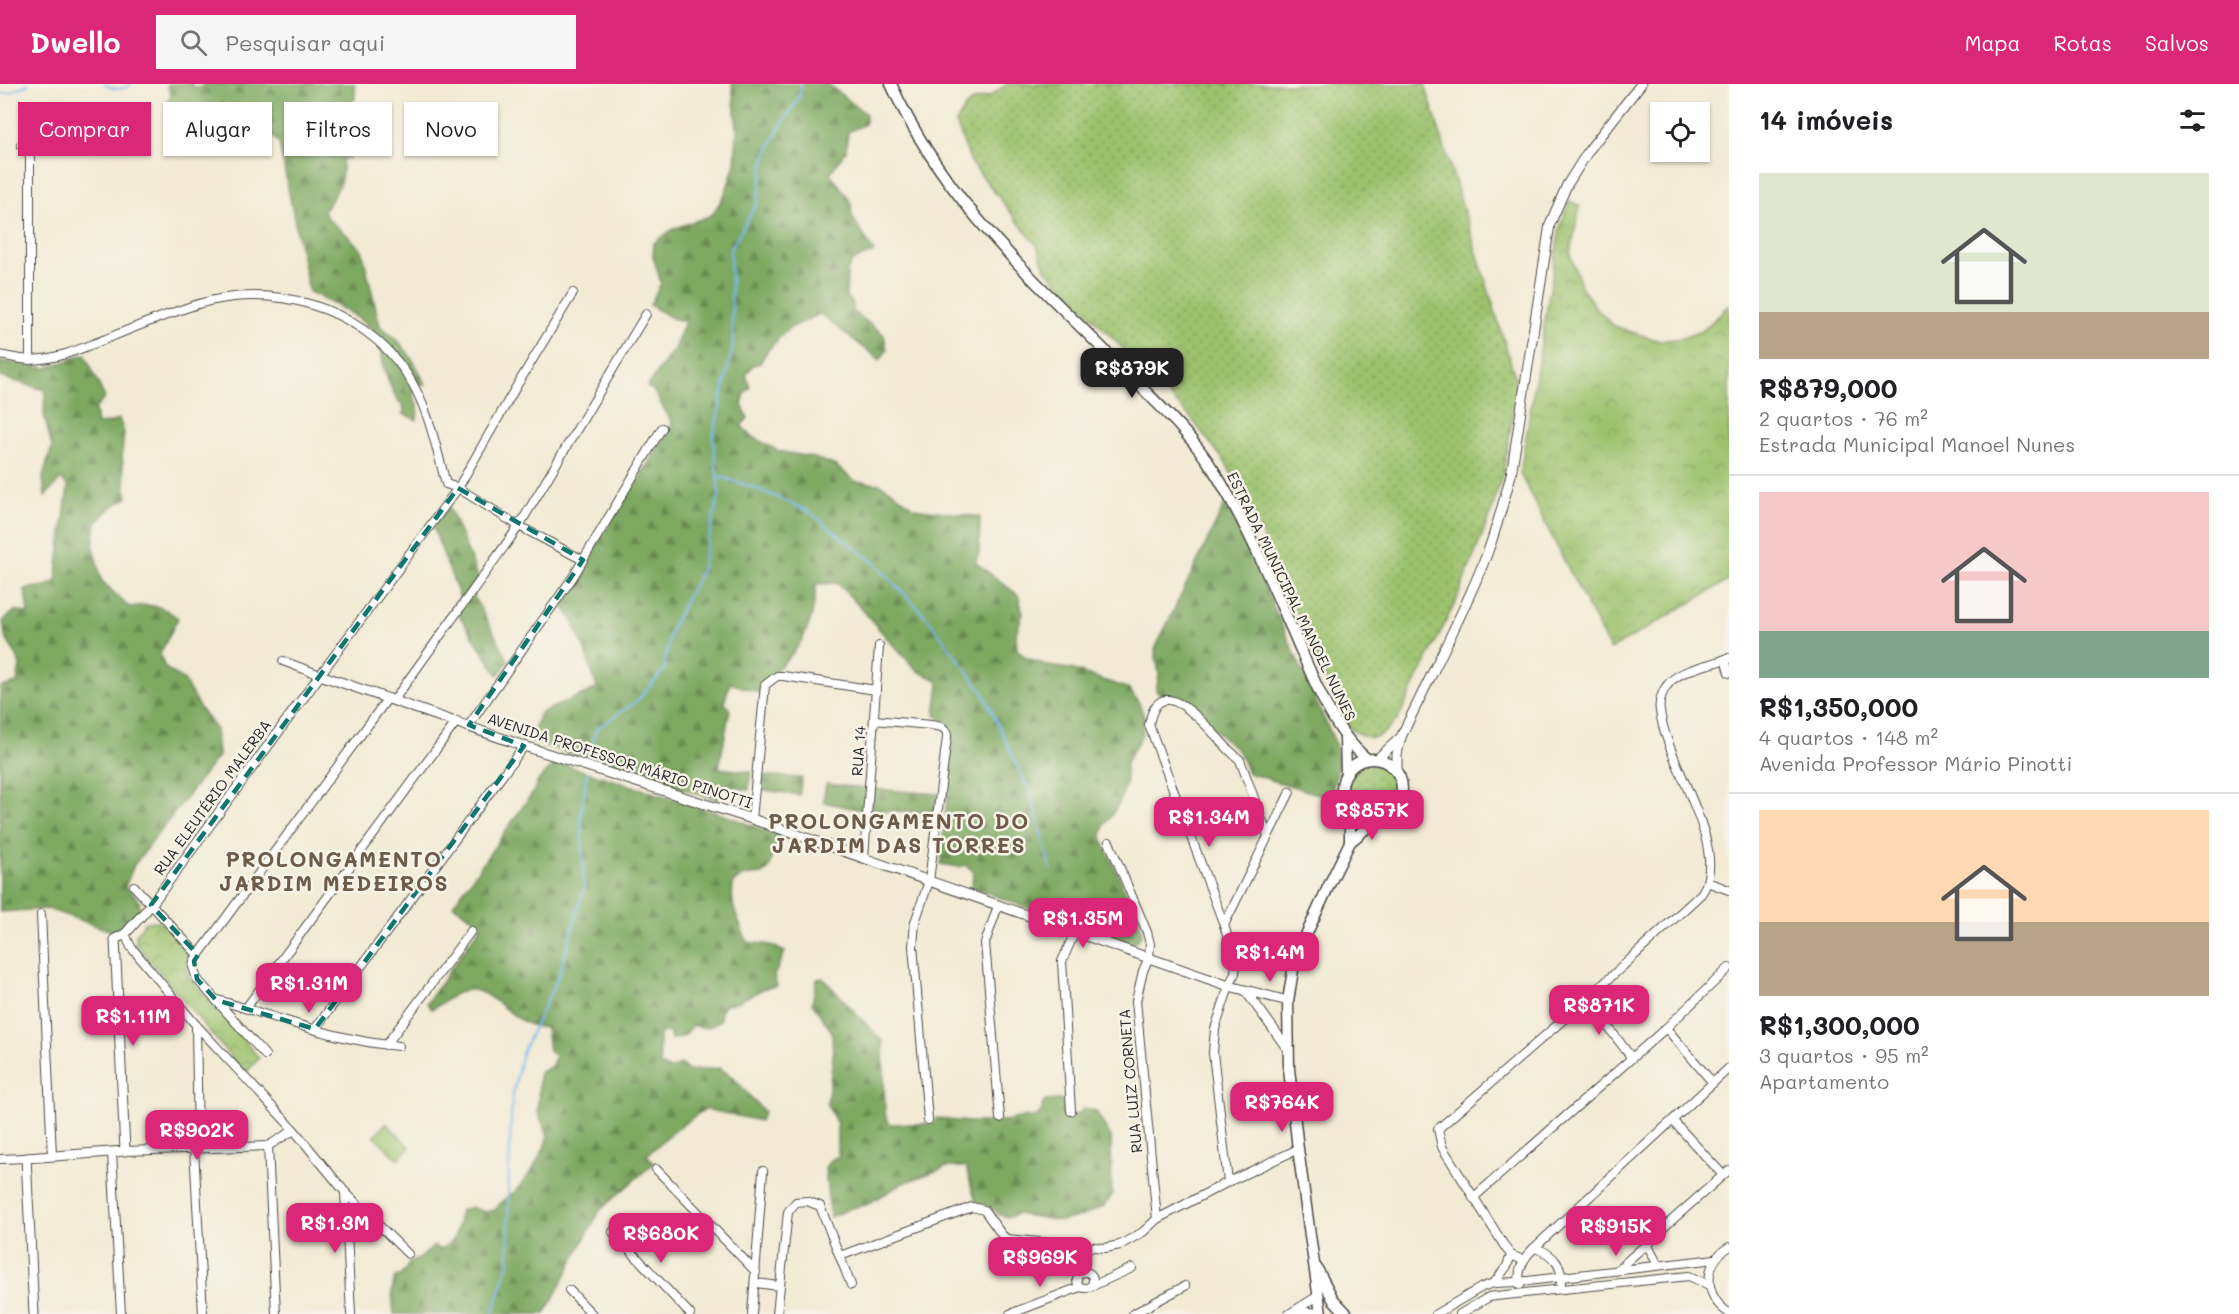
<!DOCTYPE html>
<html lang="pt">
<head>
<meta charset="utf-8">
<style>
  :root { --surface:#fff; --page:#f6f6f6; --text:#202124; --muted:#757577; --line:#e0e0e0; --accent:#db2777 }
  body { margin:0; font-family:Mali,sans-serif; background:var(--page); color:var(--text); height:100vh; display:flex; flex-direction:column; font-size:22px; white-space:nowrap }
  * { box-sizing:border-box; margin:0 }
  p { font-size:20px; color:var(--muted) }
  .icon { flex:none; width:33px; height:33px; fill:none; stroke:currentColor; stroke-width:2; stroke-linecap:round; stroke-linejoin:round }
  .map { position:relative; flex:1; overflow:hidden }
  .side { display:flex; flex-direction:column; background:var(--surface); width:510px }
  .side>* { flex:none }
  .hud { position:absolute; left:18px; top:18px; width:570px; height:54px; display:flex; gap:12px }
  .buttons { position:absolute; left:1650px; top:18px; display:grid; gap:12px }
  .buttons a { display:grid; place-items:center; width:60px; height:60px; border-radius:0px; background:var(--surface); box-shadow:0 2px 4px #0004; font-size:30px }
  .price { position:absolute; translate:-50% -51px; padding:0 14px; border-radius:12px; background:var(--accent); color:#fff; font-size:20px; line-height:39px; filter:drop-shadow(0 2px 3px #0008) }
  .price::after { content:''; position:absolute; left:50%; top:36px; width:18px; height:14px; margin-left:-9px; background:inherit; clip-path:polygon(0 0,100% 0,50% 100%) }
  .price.selected { background:#222; color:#fff }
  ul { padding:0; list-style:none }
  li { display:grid; align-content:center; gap:12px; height:318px; padding:0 30px }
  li+li { border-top:2px solid var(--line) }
  li span { display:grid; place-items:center; height:186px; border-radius:0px; color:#555 }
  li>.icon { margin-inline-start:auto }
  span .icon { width:108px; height:108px; fill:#fffc; stroke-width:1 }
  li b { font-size:26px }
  h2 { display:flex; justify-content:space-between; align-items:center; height:72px; padding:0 30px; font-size:26px }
  .chip { padding:0 21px; border-radius:0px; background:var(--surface); box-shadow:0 2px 4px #0004; font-size:21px; line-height:54px }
  .chip.selected { background:var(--accent); color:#fff }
  header { display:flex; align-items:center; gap:36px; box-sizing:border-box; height:84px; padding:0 30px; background:var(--accent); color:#fff }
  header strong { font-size:28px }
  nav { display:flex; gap:33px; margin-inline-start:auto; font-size:21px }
  .search { width:420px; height:54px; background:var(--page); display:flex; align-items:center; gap:15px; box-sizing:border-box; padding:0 21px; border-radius:0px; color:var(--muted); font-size:22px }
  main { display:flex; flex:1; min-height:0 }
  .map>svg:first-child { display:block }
</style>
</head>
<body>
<header>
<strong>Dwello</strong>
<div class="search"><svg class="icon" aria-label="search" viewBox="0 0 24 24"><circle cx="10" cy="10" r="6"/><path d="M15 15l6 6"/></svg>Pesquisar aqui</div>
<nav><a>Mapa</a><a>Rotas</a><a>Salvos</a></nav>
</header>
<main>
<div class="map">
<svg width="1729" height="1230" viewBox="0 0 1729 1230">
  <defs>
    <pattern id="grass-dots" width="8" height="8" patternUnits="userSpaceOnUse" patternTransform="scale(1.5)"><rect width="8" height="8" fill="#9cc26d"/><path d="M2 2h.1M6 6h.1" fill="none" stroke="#7f9e5a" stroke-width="1.8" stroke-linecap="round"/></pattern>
    <pattern id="forest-firs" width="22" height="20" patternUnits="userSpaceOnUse" patternTransform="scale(1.5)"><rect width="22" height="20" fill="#7da860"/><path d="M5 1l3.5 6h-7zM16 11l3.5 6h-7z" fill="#67894f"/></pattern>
    <pattern id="park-crowns" width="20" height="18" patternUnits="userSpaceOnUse" patternTransform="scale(1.5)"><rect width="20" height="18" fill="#9cc26d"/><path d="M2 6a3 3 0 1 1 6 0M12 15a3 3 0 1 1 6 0" fill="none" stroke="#7f9e5a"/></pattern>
  </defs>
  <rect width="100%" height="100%" fill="#f7f3e8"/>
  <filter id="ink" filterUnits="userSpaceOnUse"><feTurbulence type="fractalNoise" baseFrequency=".0167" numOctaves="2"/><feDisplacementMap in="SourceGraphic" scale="12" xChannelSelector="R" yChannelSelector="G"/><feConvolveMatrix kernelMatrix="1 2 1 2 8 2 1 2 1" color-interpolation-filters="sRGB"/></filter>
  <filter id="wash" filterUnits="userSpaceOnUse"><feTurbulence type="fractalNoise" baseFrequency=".008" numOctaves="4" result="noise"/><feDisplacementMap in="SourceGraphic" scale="24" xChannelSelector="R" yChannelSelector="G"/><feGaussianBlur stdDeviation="1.35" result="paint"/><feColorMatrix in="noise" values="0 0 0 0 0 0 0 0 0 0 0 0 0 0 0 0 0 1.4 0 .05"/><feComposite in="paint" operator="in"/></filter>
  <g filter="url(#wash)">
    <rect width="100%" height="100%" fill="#f2ead4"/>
    <!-- grass -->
    <g fill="url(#grass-dots)" stroke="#64764c" stroke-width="1.5">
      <path d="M1007 0H1425L1518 302 1503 388 1492 426 1457 515 1398 635C1379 656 1369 661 1346 641L1247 417 1225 378 1190 333 1045 185 1038 163 971 78 956 39 965 24 973 17 991 12Z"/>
      <circle cx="1371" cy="705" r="24"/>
    </g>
    <!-- forest -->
    <g fill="url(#forest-firs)" stroke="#546a46" stroke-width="1.5">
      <path d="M169 0H192V3H200L205 0H355V15L347 22 341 31 349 74 342 75C344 99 337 107 324 127L327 134 346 150 362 166 380 242C401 256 416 277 425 301H418L413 309 418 323 417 336 403 330 404 324C387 303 381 281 381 254 358 231 338 221 309 208L279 59 259 38 256 28 238 30 236 20H230L236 56 222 53 211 19 168 25 166 19 171 11 167 1Z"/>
      <path d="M732 0H828L866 30 865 40 848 48 846 67 830 89 847 112 851 120 852 133 874 168 852 177 847 187 846 213 853 219V227L884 251 887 266 880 276 820 230 788 245 767 267 760 279 753 281 746 290 750 304 745 309 742 321 748 334 741 342 755 354 778 367 815 374 836 382 855 397 880 400 894 408 914 424 980 433 979 468 975 478 1018 511 1023 529 1016 549 1017 565 1025 573 1047 582 1071 585 1129 605 1139 619 1144 632 1142 651 1126 678V699L1119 720 1104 742 1102 749 1103 758 1139 837 1142 848 1139 855 1130 861 971 803 974 788 965 781 959 783 941 780 952 653 944 638 935 631 939 599C933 591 923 592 916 585 888 558 865 526 837 499L816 500C815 526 809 550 792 570 780 585 765 590 761 609L730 599 724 619 730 625 719 684 751 688 749 706 719 700 718 716 530 657 540 629 597 604C587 574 580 543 560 518L664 355 669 350 672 339 653 306 647 303 674 265 685 238 672 234 650 221 661 199 653 172 654 159 673 145 712 131 725 110 735 80 737 44Z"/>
      <path d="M85 270 105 314 95 325 97 340 109 339 119 335 124 348 122 372 127 414 114 421 96 439 93 462 101 496 129 523C151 519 161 521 178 534L160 570 165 584 184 596 199 623 216 646 218 672 134 781 125 803C129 807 137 812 139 817 144 828 126 845 117 849L48 825 0 828V603L17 599 20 582 17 572 5 553 3 537 16 526 28 530 25 505 46 502 56 497 68 402 61 395 45 412 43 392 52 363 44 331 45 306 0 293V277L47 284Z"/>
      <polygon points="1226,418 1334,656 1339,677 1331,714 1248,689 1239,668 1179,613 1169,610 1162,612 1156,607 1159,591 1155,565"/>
      <polygon points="449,422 479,495 474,513 509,577 498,591 459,531 460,514 433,443"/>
      <path d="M556 678 724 731 785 754 774 765 769 785 761 790 744 792 734 797C728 821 739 837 747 858L771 861 785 868 774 892 777 902 765 904 737 918 725 921 721 926 720 936C710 945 704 945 692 941 687 951 682 955 671 955L669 948 659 949 660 981 670 986 681 980 688 987 719 984 733 993 764 1028 760 1037 705 1025 674 1047 647 1071 654 1079 600 1126 545 1230H394L392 1207 395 1193 402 1191 410 1178 419 1175 434 1162 440 1166 454 1155 461 1126 471 1123 485 1128 495 1126 505 1114 516 1107 533 1085 544 1064 548 1051 538 1028 539 989 552 982 555 972 549 967 546 943C519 948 492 903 468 906 453 907 444 921 431 925L427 919 481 842 473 834 453 821 534 707C537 692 548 690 556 678Z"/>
      <polygon points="758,691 802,694 799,711 758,705"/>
      <polygon points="826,700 866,704 862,726 823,718"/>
      <polygon points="873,705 938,710 935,729 872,726"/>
      <path d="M823 894 883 958 885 1030 890 1040H933L936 1034C957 1038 981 1039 1002 1037 1015 1036 1020 1031 1034 1034L1041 1028 1044 1017 1060 1016 1067 1021 1069 1032 1078 1030 1084 1024 1096 1027 1111 1053 1112 1111 1104 1122 1083 1132 1060 1137 1017 1130 1009 1133 999 1131 993 1124 976 1119 966 1083H947L903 1099 866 1121 851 1124 830 1133 825 1084 830 1076 839 1072 837 1062V1040L827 1020 833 974 832 948 812 919 817 895Z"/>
    </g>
    <!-- park -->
    <g fill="url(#park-crowns)" stroke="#64764c" stroke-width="1.5">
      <polygon points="1569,117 1580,122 1570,170 1582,204 1595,223 1614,242 1659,257 1682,254 1702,247 1729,221 1729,496 1610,566 1520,390 1560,143"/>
      <polygon points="158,837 167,842 190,874 186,884 188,891 259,974 245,990 136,860 136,851 145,838"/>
    </g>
    <!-- garden -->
    <polygon fill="#9cc26d" stroke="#64764c" stroke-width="1.5" points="386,1039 410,1063 398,1075 374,1052"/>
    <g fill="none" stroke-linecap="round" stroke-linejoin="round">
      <!-- stream -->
      <g stroke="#78b9ed" stroke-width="2">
        <path d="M105 0C112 6 124 7 131 0"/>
        <polyline points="0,10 9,9 28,0"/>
        <polyline points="718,392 758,405 808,427 872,477 925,531 983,608 1029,707 1051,785"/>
        <polyline points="591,669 595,646 638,616 664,586 670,547 701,487 719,411 713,353 733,263 730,166 757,119 765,72 781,41 793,24 800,10 801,0"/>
        <polyline points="493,1230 509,1179 508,1107 512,1014 522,969 559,891 584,804 581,730 587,688"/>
      </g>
    </g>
  </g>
  <g filter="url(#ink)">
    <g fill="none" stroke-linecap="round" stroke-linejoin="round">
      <!-- minor casing -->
      <g stroke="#494844" stroke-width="10">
        <g id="minor">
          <polyline points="21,61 28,66 30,74 30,276"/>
          <path d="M0 271C14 274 27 277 41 275 64 273 84 263 106 255 135 243 165 231 195 221 271 197 361 222 406 289 428 321 436 363 446 400L458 404 519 442 583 476"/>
          <polyline points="1725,575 1729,589"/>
          <polyline points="283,577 320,591 458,404 516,303 573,209"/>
          <polyline points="394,616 519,442 646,230"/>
          <polyline points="874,636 931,641 942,643 947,648 947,653 929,797 915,838 913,862 928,1036"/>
          <polyline points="469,641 573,493 662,344"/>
          <polyline points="752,735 765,601 777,592 783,592 876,606"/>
          <polyline points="1109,758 1147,848 1150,860 1149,873 1143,887 1136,917 1157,1135"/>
          <polyline points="864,774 879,562"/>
          <polyline points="1707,798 1729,806"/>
          <polyline points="134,802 198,871"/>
          <polyline points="998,822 985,859 1000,1034"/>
          <polyline points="41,830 52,1072"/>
          <polyline points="1224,841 1290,708"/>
          <polyline points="125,850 131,863 196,941 294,1046 345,1108 408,1170"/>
          <polyline points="1587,915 1631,973"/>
          <path d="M218 916C277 933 337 957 399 962"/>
          <polyline points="246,924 457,637"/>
          <polyline points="196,941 198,1059 194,1064 203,1230"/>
          <polyline points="1666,944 1713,999"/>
          <polyline points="315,945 524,662"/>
          <polyline points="386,961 471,847"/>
          <polyline points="265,971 197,895 193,883 194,877 388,614"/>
          <polyline points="1071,1027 1062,877 1075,848"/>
          <polyline points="1673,1037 1723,1091"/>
          <polyline points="268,1062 276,1230"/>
          <polyline points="125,1067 268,1062 294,1046"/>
          <polyline points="112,1069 121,1230"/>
          <polyline points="0,1075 26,1074"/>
          <polyline points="656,1085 756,1188"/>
          <path d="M1228 1098 1213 969 1215 945 1229 902 1235 889 1236 881 1224 841 1149 641C1150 635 1152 628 1155 623 1172 596 1217 654 1229 666L1240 676 1268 752"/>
          <polyline points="345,1108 351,1230"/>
          <polyline points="1473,1114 1666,944 1729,884"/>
          <polyline points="613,1148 690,1230"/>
          <polyline points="1648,1162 1658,1181"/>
          <path d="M1729 1163C1702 1179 1704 1214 1729 1229"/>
          <polyline points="1534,1164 1729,984"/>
          <polyline points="840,1172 972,1123 984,1126 1002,1151 1007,1155 1105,1164 1120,1161 1143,1148 1157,1135 1228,1098 1298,1065"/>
          <path d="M1523 1176 1511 1171 1507 1166 1442 1063 1438 1045 1587 915 1701 810C1703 807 1706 802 1707 798 1721 749 1666 677 1660 627 1658 617 1663 605 1670 598 1684 584 1711 581 1729 574"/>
          <polyline points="1617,1186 1641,1165 1648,1162 1654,1152 1729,1086"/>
          <circle cx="1085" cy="1196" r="8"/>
          <polyline points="756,1199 779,1202"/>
          <polyline points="1494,1199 1507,1182 1511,1171"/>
          <path d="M1520 1201C1517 1186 1523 1174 1534 1164 1554 1169 1565 1184 1560 1204"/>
          <polyline points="1090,1203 1132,1184"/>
          <polyline points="569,1206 592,1230"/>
          <polyline points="1294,1227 1321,1229"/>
          <polyline points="752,1230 763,1087"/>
          <polyline points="777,1230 788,1128 796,1118 807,1117 820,1122 851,1201"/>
          <polyline points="1010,1230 1080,1203"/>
          <polyline points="1133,1230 1185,1202"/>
          <polyline points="1289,1230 1318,1212"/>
          <polyline points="1436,1230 1482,1203 1494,1199 1519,1198 1715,1175"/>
          <polyline points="1460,1230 1489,1213 1496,1212 1689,1192 1709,1201"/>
        </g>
      </g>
      <!-- tertiary casing -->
      <g stroke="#494844" stroke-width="11">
        <g id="tertiary">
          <polyline points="1378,674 1399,655"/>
          <path d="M1397 688V670L1401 653C1429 594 1461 536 1485 475 1496 448 1503 419 1511 391L1550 140 1567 101 1589 66 1641 0"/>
          <polyline points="1246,907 1287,964"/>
          <polyline points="34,1230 26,1074 125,1067 115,855 125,850 151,821 320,591 524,662 752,735 1229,902 1288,917"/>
        </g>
      </g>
      <!-- secondary casing -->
      <g stroke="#494844" stroke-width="13">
        <g id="secondary">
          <path d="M891 0C945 119 1031 192 1121 283 1153 316 1190 348 1214 387 1246 438 1270 496 1294 550 1312 591 1331 645 1366 674"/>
          <polyline points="1345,654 1346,687"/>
          <circle cx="1372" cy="705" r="30"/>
          <polyline points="1346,723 1350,740 1350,758"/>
          <polyline points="1316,1183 1333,1215 1347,1230"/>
          <polyline points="1321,1230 1298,1065 1289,985 1288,917 1293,886 1300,864 1330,799 1350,758 1377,735"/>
        </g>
      </g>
      <!-- minor -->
      <use href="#minor" stroke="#fff" stroke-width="8"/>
      <!-- tertiary -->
      <use href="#tertiary" stroke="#fff" stroke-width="9"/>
      <!-- secondary -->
      <use href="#secondary" stroke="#fff" stroke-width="10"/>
    </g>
  </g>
  <!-- marked area -->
  <path fill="none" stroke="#0f766e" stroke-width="4.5" stroke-dasharray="12 8" stroke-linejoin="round" d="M458 404 583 476 469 641 524 662 315 945 216 916 197 895 194 877 198 871 151 821Z"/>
  <g text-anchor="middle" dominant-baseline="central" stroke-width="5" stroke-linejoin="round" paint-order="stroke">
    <!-- street labels -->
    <g font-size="15" fill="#2b2b2b" stroke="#f7f3e8">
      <text transform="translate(1292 512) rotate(64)">ESTRADA MUNICIPAL MANOEL NUNES</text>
      <text transform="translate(858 667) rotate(-86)">RUA 14</text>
      <text transform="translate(620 676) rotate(18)">AVENIDA PROFESSOR MÁRIO PINOTTI</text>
      <text transform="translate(212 713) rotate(-54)">RUA ELEUTÉRIO MALERBA</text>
      <text transform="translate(1130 997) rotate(-95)">RUA LUIZ CORNETA</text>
    </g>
    <!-- district labels -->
    <g font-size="21" font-weight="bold" letter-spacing="1.5" fill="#6e5b4a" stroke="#f7f3e8">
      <text x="899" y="736">PROLONGAMENTO DO<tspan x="899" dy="24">JARDIM DAS TORRES</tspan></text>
      <text x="334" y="774">PROLONGAMENTO<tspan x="334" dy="24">JARDIM MEDEIROS</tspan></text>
    </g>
  </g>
</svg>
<div class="buttons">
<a><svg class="icon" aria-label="locate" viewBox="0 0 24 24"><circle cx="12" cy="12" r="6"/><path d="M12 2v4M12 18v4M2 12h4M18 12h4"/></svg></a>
</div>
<b class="price selected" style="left:1132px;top:315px">R$879K</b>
<b class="price" style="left:1372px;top:757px">R$857K</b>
<b class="price" style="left:1209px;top:764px">R$1.34M</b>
<b class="price" style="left:1083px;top:865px">R$1.35M</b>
<b class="price" style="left:1270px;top:899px">R$1.4M</b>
<b class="price" style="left:309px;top:930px">R$1.31M</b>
<b class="price" style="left:1599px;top:952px">R$871K</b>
<b class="price" style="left:133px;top:963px">R$1.11M</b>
<b class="price" style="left:1282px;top:1049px">R$764K</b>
<b class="price" style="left:197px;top:1077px">R$902K</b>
<b class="price" style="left:335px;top:1170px">R$1.3M</b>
<b class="price" style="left:1616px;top:1173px">R$915K</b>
<b class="price" style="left:661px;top:1180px">R$680K</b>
<b class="price" style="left:1040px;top:1204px">R$969K</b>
<div class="hud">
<a class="chip selected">Comprar</a>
<a class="chip">Alugar</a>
<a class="chip">Filtros</a>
<a class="chip">Novo</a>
</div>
</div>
<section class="side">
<h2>14 imóveis<svg class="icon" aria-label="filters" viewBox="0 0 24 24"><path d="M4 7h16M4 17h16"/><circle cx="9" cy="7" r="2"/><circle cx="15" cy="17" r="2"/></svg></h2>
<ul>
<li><span style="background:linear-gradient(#dfe7d0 75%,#b9a48a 0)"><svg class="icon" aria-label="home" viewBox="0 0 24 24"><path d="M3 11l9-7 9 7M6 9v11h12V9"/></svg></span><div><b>R$879,000</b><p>2 quartos · 76 m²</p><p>Estrada Municipal Manoel Nunes</p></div></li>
<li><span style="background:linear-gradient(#f6c9c9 75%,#7fa58c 0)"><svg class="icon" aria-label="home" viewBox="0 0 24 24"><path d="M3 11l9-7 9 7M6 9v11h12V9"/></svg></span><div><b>R$1,350,000</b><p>4 quartos · 148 m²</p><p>Avenida Professor Mário Pinotti</p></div></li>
<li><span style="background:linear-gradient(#ffd9b3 60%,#b9a48a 0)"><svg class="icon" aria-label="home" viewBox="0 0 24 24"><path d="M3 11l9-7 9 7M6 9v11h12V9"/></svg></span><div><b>R$1,300,000</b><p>3 quartos · 95 m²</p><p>Apartamento</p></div></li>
</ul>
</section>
</main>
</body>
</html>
